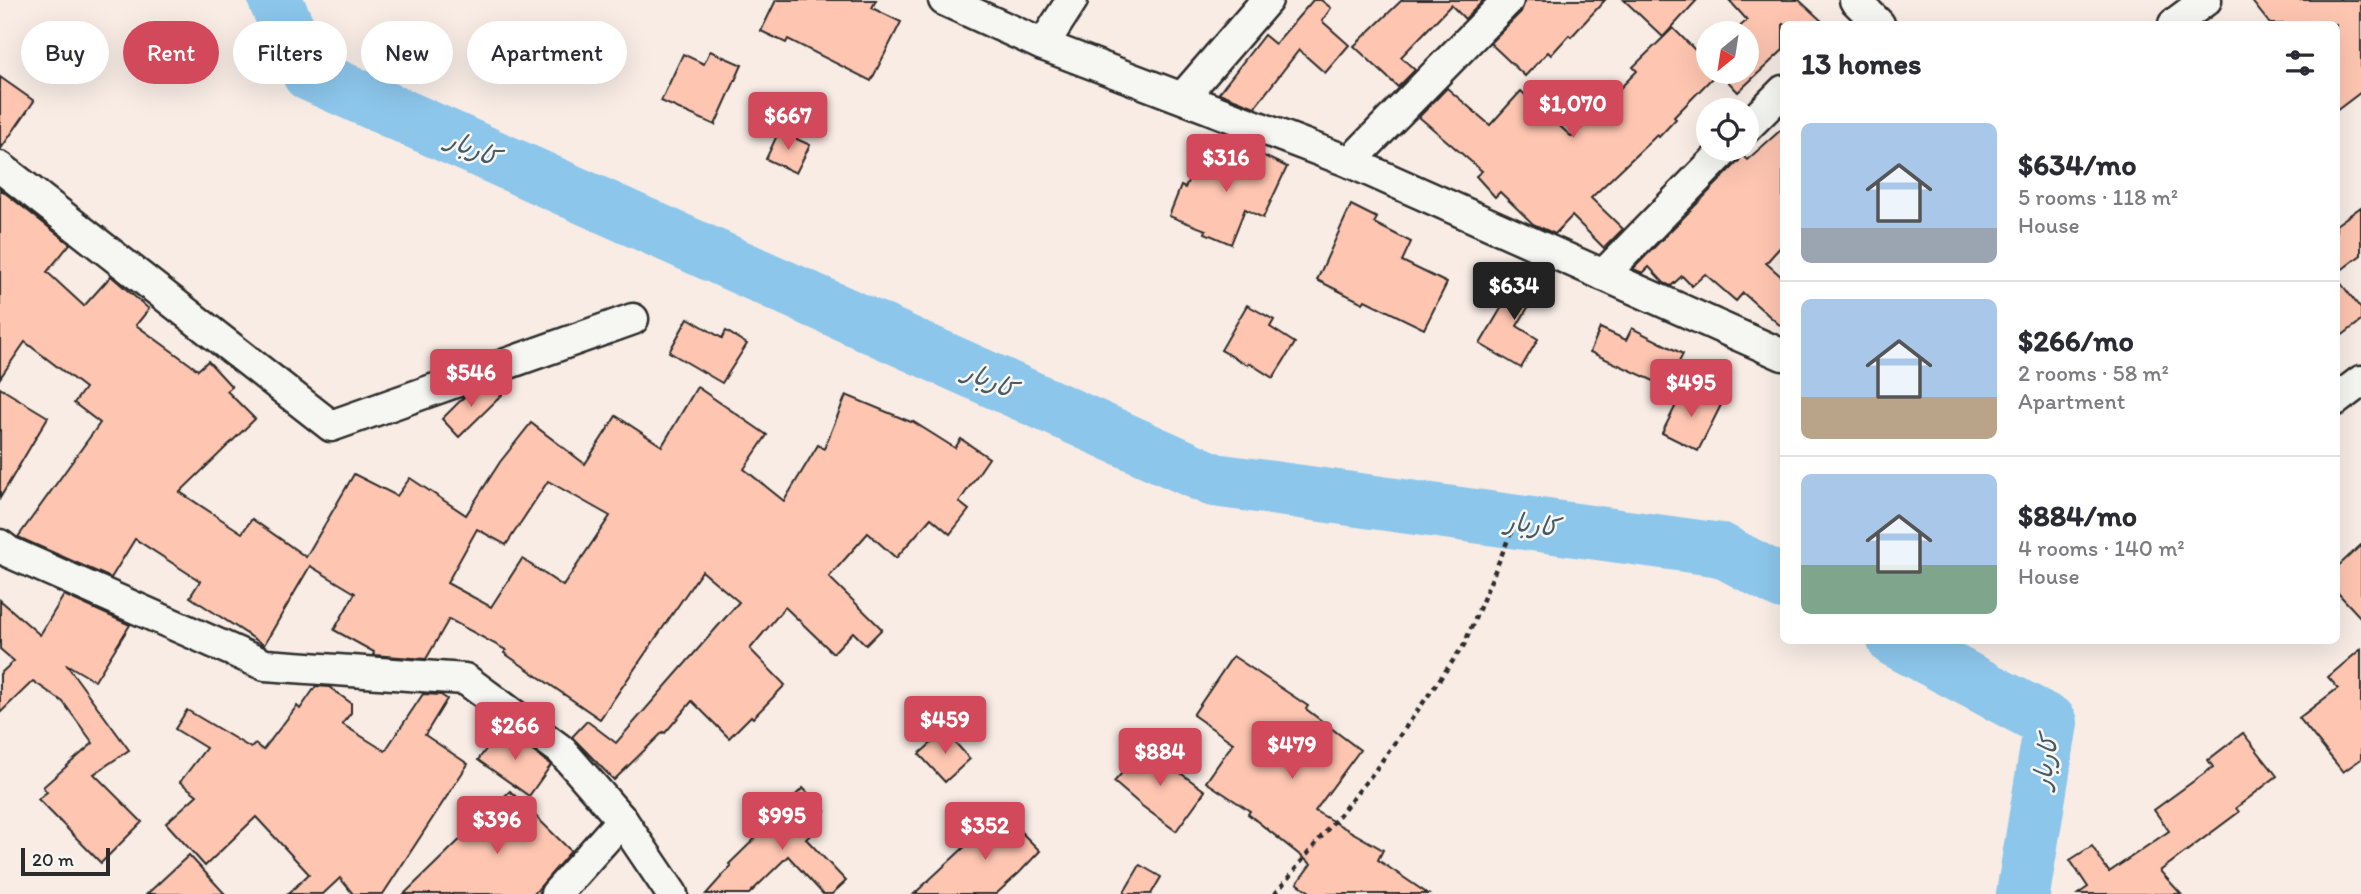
<!DOCTYPE html>
<html lang="en">
<head>
<meta charset="utf-8">
<style>
  :root { --surface:#fff; --page:#f2f2f3; --text:#2b2b33; --muted:#7c7c81; --line:#e1e1e2; --accent:#d1495b }
  body { margin:0; font-family:Itim,"Playpen Sans Arabic",sans-serif; background:var(--page); color:var(--text); height:100vh; display:flex; flex-direction:column; font-size:26px; white-space:nowrap }
  * { box-sizing:border-box; margin:0 }
  p { font-size:23px; color:var(--muted) }
  .icon { flex:none; width:38px; height:38px; fill:none; stroke:currentColor; stroke-width:2; stroke-linecap:round; stroke-linejoin:round }
  .map { position:relative; flex:1; overflow:hidden }
  .sheet { position:absolute; left:1780px; top:21px; width:560px; height:623px; display:flex; flex-direction:column; background:var(--surface); border-radius:10px; box-shadow:0 7px 28px #0002 }
  .sheet>* { flex:none }
  .hud { position:absolute; left:21px; top:21px; width:665px; height:63px; display:flex; gap:14px }
  .needle { width:46px; rotate:210deg }
  .fabs { position:absolute; left:1696px; top:21px; display:grid; gap:14px }
  .fabs a { display:grid; place-items:center; width:63px; height:63px; border-radius:50%; background:var(--surface); box-shadow:0 7px 28px #0002; font-size:35px }
  .scale { position:absolute; left:21px; bottom:18px; width:89px; box-sizing:border-box; padding-left:7px; border:4px solid #2b2b2b; border-top:0; font-size:19px; line-height:24px; white-space:nowrap; color:#2b2b2b; -webkit-text-stroke:5px #f6f6f2; paint-order:stroke }
  .price { position:absolute; translate:-50% -60px; padding:0 16px; border-radius:7px; background:var(--accent); color:#fff; font-size:23px; line-height:46px; filter:drop-shadow(0 2px 4px #0008) }
  .price::after { content:''; position:absolute; left:50%; top:42px; width:21px; height:16px; margin-left:-10px; background:inherit; clip-path:polygon(0 0,100% 0,50% 100%) }
  .price.active { background:#222; color:#fff }
  ul { padding:0; list-style:none }
  li { display:flex; align-items:center; gap:21px; height:175px; padding:0 21px }
  li+li { border-top:2px solid var(--line) }
  li span { display:grid; place-items:center; flex:none; width:196px; height:140px; border-radius:10px; color:#555 }
  li>.icon { margin-inline-start:auto }
  span .icon { width:84px; height:84px; fill:#fffc; stroke-width:1 }
  li b { font-size:30px }
  h2 { display:flex; justify-content:space-between; align-items:center; height:84px; padding:0 21px; font-size:30px }
  .chip { padding:0 24px; border-radius:32px; background:var(--surface); box-shadow:0 7px 28px #0002; font-size:24px; line-height:63px }
  .chip.active { background:var(--accent); color:#fff }
  .map>svg:first-child { display:block }
</style>
</head>
<body>
<div class="map">
<svg width="2361" height="894" viewBox="0 0 2361 894">
  <rect width="100%" height="100%" fill="#f8ece5"/>
  <filter id="ink" filterUnits="userSpaceOnUse"><feTurbulence type="fractalNoise" baseFrequency=".0143" numOctaves="2"/><feDisplacementMap in="SourceGraphic" scale="14" xChannelSelector="R" yChannelSelector="G"/><feConvolveMatrix kernelMatrix="1 2 1 2 8 2 1 2 1" color-interpolation-filters="sRGB"/></filter>
  <g filter="url(#ink)">
    <g fill="none" stroke-linecap="round" stroke-linejoin="round">
      <!-- river -->
      <g stroke="#8cc6eb" stroke-width="54">
        <polyline points="275,0 309,74 1214,480 1721,550 1783,583"/>
        <polyline points="1894,640 2051,723 2023,894"/>
      </g>
    </g>
    <!-- building -->
    <g fill="#fec6b1" stroke="#2b2b2b" stroke-width="2" fill-rule="evenodd">
      <polygon points="776,0 876,0 872,8 901,22 871,81 788,39 786,43 761,31"/>
      <polygon points="1313,0 1321,0 1331,8 1322,21 1349,45 1325,73 1299,50 1255,107 1219,93 1264,35 1275,44"/>
      <polygon points="1402,0 1484,0 1465,19 1451,5 1401,57 1415,70 1398,87 1354,46"/>
      <polygon points="1525,0 1605,0 1571,37 1569,35 1551,55 1548,52 1525,76 1490,43 1521,12"/>
      <polygon points="1624,0 1697,0 1663,37"/>
      <polygon points="1729,0 1799,0 1825,24 1783,24 1783,50 1738,92 1719,72 1746,72 1746,33 1733,33 1747,20"/>
      <polygon points="2251,0 2361,0 2361,92 2336,111 2336,24 2270,24"/>
      <polygon points="1673,28 1708,63 1708,72 1718,72 1674,117 1676,119 1659,137 1657,135 1591,198 1623,229 1604,248 1572,216 1555,234 1533,224 1500,192 1495,197 1476,176 1482,171 1419,117 1447,88 1490,125 1521,91 1572,137 1637,71 1633,67"/>
      <polygon points="710,51 742,65 715,125 661,101 683,54 704,64"/>
      <polygon points="0,77 34,101 0,150"/>
      <polygon points="1783,128 1783,244 1766,263 1783,278 1783,328 1743,293 1736,301 1705,274 1692,286 1682,276 1671,286 1664,283 1649,267 1643,273 1633,269 1739,161 1742,155 1747,160"/>
      <polygon points="779,131 810,145 796,173 766,159"/>
      <polygon points="1202,149 1251,172 1260,154 1287,167 1263,218 1245,209 1231,244 1205,233 1206,230 1169,216 1181,186 1185,188"/>
      <path d="M0 189 70 244 47 272 84 306 111 276 149 309 136 325 198 370 208 361 232 387 227 391 255 419 180 492 242 533 252 519 306 557 354 474 397 496 410 478 466 515 500 462 531 423 585 464 616 416 662 446 697 387 767 435 744 469 784 501 818 445 824 449 846 395 911 422 912 421 955 448 961 439 989 458 959 502 969 510 950 534 931 518 896 558 868 533 829 577 882 629 866 645 853 632 833 653 785 607 750 649 785 685 753 718 751 716 729 738 692 701 665 733 663 732 614 780 572 737 587 721 616 743 739 602 702 571 600 719 504 653 506 650 449 619 426 659 373 655 374 652 334 630 355 593 310 566 264 645 190 597 200 581 135 539 111 578 18 537 100 423 74 403 85 388 25 342 0 378ZM548 481 610 516 563 586 522 559 491 607 447 583 477 529 506 545Z"/>
      <polygon points="1351,205 1377,218 1374,223 1411,242 1402,261 1447,283 1424,329 1365,300 1363,303 1317,280"/>
      <polygon points="2361,207 2361,255 2336,274 2336,225"/>
      <polygon points="1525,268 1545,279 1517,326 1538,339 1521,368 1480,344"/>
      <polygon points="2336,277 2361,309 2361,321 2336,340"/>
      <polygon points="1247,305 1274,320 1270,327 1295,343 1273,378 1249,363 1248,365 1221,350"/>
      <polygon points="688,318 722,338 726,331 747,344 722,383 669,352"/>
      <polygon points="1600,328 1626,340 1632,328 1683,354 1667,387 1590,352"/>
      <polygon points="500,385 502,395 459,437 442,419 464,397"/>
      <polygon points="1685,387 1721,405 1698,451 1662,433"/>
      <polygon points="0,388 48,417 0,498"/>
      <polygon points="2361,545 2361,618 2336,591 2336,568"/>
      <polygon points="64,595 130,625 95,681 66,664 129,750 94,774 142,822 101,863 38,799 47,792 43,787 93,743 63,702 33,681 0,713 0,674 14,661 0,649 0,600 40,635"/>
      <polygon points="2361,649 2361,759 2343,772 2299,718 2338,688 2328,677"/>
      <polygon points="1233,656 1308,706 1306,709 1360,750 1315,811 1383,850 1378,860 1428,894 1313,894 1297,883 1311,864 1248,814 1250,811 1206,782 1233,743 1193,715"/>
      <polygon points="316,686 329,687 351,703 351,713 342,724 385,751 423,694 441,695 447,699 425,735 468,764 383,894 353,894 340,878 323,894 288,894 309,874 256,817 205,866 166,823 197,795 180,782 206,748 175,729 187,710 251,748 255,744 263,750 297,706 300,709"/>
      <polygon points="502,728 551,765 529,796 478,760"/>
      <polygon points="945,731 970,759 945,782 919,754"/>
      <polygon points="2243,733 2277,776 2236,808 2239,812 2160,871 2181,894 2078,894 2088,887 2070,860 2092,846 2109,872 2169,831 2154,810 2213,767 2208,760"/>
      <polygon points="1145,747 1205,791 1176,831 1142,806 1114,782"/>
      <polygon points="803,788 825,811 812,825 817,829 806,839 846,881 832,894 823,894 788,856 749,894 706,894 731,866 729,864 779,815 777,813"/>
      <polygon points="510,791 571,851 534,894 404,894"/>
      <polygon points="999,810 1040,851 1019,873 996,894 914,894 985,828 983,826"/>
      <polygon points="189,855 225,894 147,894"/>
      <polygon points="1140,865 1161,877 1151,894 1123,894"/>
    </g>
    <g fill="none" stroke-linecap="round" stroke-linejoin="round">
      <!-- minor casing -->
      <g stroke="#2b2b2b" stroke-width="35">
        <g id="minor">
          <polyline points="944,0 1043,45 1350,162 1783,355"/>
          <polyline points="1855,0 1879,24"/>
          <polyline points="2174,24 2206,0"/>
          <polyline points="1043,45 1072,0"/>
          <polyline points="1183,97 1267,0"/>
          <polyline points="1746,128 1783,91"/>
          <polyline points="1350,162 1508,0"/>
          <polyline points="0,167 331,426 633,319"/>
          <polyline points="1603,275 1726,149"/>
          <polyline points="2336,400 2361,381"/>
          <polyline points="0,545 9,552 265,665 465,679 561,750 622,820 672,894"/>
          <polyline points="556,894 622,820"/>
        </g>
      </g>
      <!-- path -->
      <polyline stroke="#2b2b2b" stroke-width="4.5" stroke-dasharray="5 5" stroke-linecap="butt" points="1275,894 1374,772 1464,645 1512,530"/>
      <!-- minor -->
      <use href="#minor" stroke="#f6f6f2" stroke-width="30"/>
    </g>
  </g>
  <g text-anchor="middle" dominant-baseline="central" stroke-width="5" stroke-linejoin="round" paint-order="stroke">
    <!-- water labels -->
    <g font-size="26" font-style="italic" fill="#485a65" stroke="#f6f6f2">
      <text transform="translate(473 148) rotate(24)">کاربار</text>
      <text transform="translate(990 380) rotate(24)">کاربار</text>
      <text transform="translate(1532 524) rotate(8)">کاربار</text>
      <text transform="translate(2045 762) rotate(-81)">کاربار</text>
    </g>
  </g>
</svg>
<div class="fabs">
<a><svg class="needle" viewBox="-14 -14 28 28"><path d="M0-13l5 13h-10z" fill="#e53935"/><path d="M0 13l5-13h-10z" fill="#7c7c81"/></svg></a>
<a><svg class="icon" aria-label="locate" viewBox="0 0 24 24"><circle cx="12" cy="12" r="6"/><path d="M12 2v4M12 18v4M2 12h4M18 12h4"/></svg></a>
</div>
<div class="scale">20 m</div>
<b class="price" style="left:1573px;top:140px">$1,070</b>
<b class="price" style="left:788px;top:152px">$667</b>
<b class="price" style="left:1226px;top:194px">$316</b>
<b class="price active" style="left:1514px;top:322px">$634</b>
<b class="price" style="left:471px;top:409px">$546</b>
<b class="price" style="left:1691px;top:419px">$495</b>
<b class="price" style="left:945px;top:756px">$459</b>
<b class="price" style="left:515px;top:762px">$266</b>
<b class="price" style="left:1292px;top:781px">$479</b>
<b class="price" style="left:1160px;top:788px">$884</b>
<b class="price" style="left:782px;top:852px">$995</b>
<b class="price" style="left:497px;top:856px">$396</b>
<b class="price" style="left:985px;top:862px">$352</b>
<div class="hud">
<a class="chip">Buy</a>
<a class="chip active">Rent</a>
<a class="chip">Filters</a>
<a class="chip">New</a>
<a class="chip">Apartment</a>
</div>
<section class="sheet">
<h2>13 homes<svg class="icon" aria-label="filters" viewBox="0 0 24 24"><path d="M4 7h16M4 17h16"/><circle cx="9" cy="7" r="2"/><circle cx="15" cy="17" r="2"/></svg></h2>
<ul>
<li><span style="background:linear-gradient(#a9c7e8 75%,#9aa5b1 0)"><svg class="icon" aria-label="home" viewBox="0 0 24 24"><path d="M3 11l9-7 9 7M6 9v11h12V9"/></svg></span><div><b>$634/mo</b><p>5 rooms · 118 m²</p><p>House</p></div></li>
<li><span style="background:linear-gradient(#a9c7e8 70%,#b9a48a 0)"><svg class="icon" aria-label="home" viewBox="0 0 24 24"><path d="M3 11l9-7 9 7M6 9v11h12V9"/></svg></span><div><b>$266/mo</b><p>2 rooms · 58 m²</p><p>Apartment</p></div></li>
<li><span style="background:linear-gradient(#a9c7e8 65%,#7fa58c 0)"><svg class="icon" aria-label="home" viewBox="0 0 24 24"><path d="M3 11l9-7 9 7M6 9v11h12V9"/></svg></span><div><b>$884/mo</b><p>4 rooms · 140 m²</p><p>House</p></div></li>
</ul>
</section>
</div>
</body>
</html>
